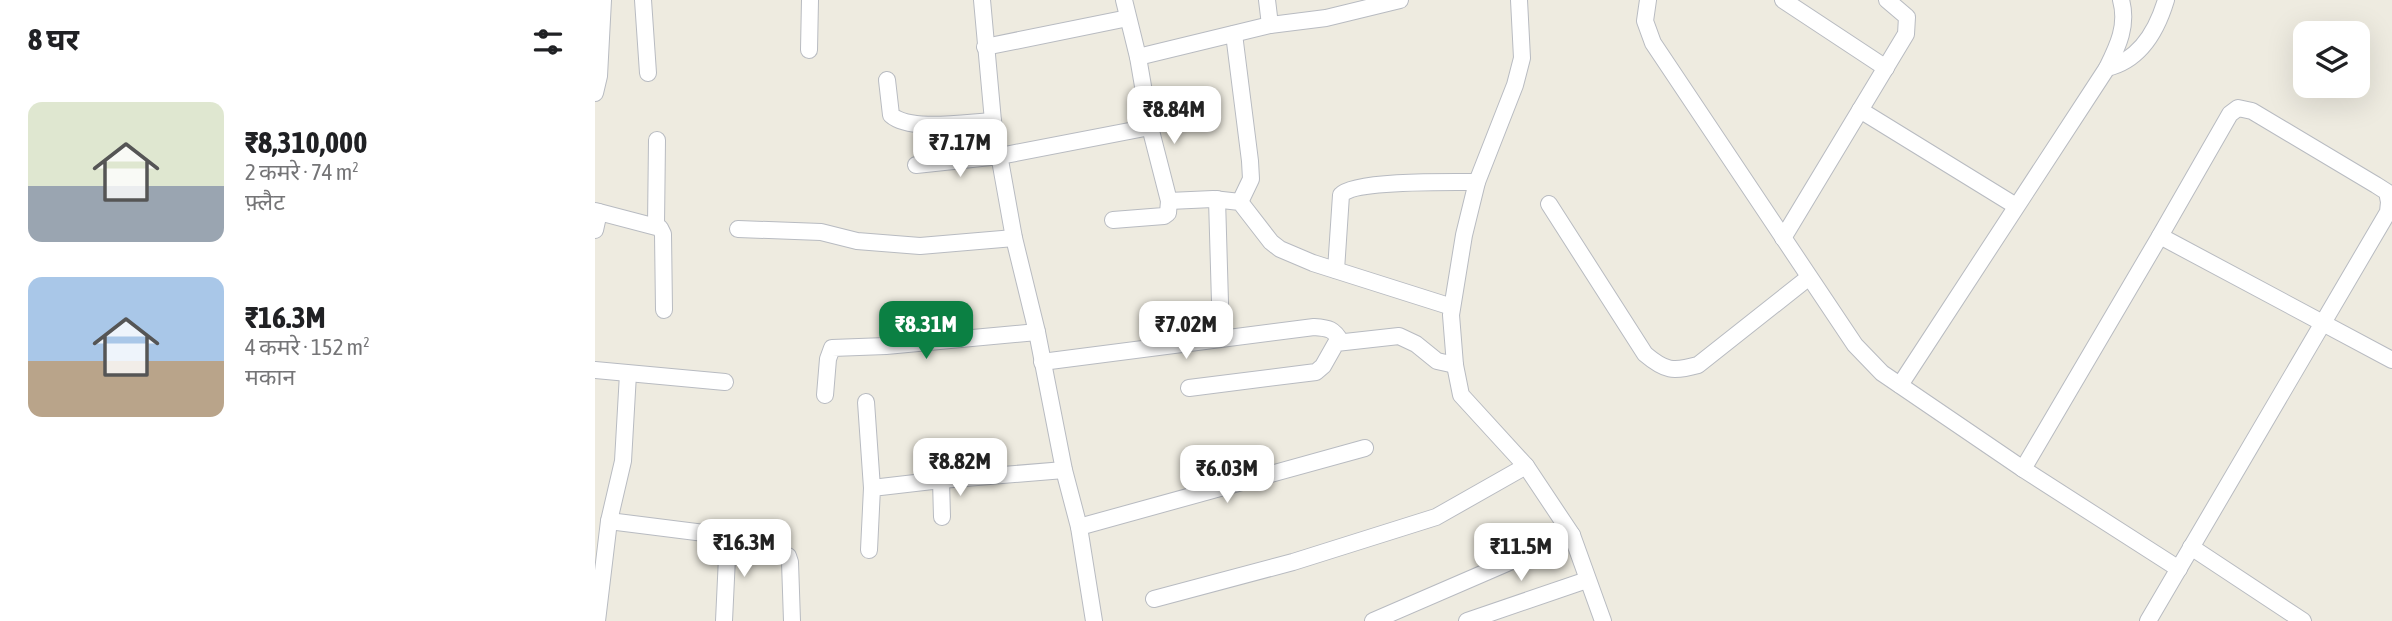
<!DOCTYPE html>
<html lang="hi">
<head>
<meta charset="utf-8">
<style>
  :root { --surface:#fff; --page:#f2f2f2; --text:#202124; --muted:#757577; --accent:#0b8043 }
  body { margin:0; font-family:"Asap Condensed","Noto Sans Devanagari",sans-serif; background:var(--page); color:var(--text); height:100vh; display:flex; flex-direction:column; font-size:26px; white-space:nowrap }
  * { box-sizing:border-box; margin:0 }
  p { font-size:23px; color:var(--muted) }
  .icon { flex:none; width:38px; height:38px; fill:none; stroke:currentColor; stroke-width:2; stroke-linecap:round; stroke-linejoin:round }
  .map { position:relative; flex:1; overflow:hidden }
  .sheet { display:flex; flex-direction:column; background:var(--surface); width:595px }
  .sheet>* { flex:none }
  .tools { position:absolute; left:1698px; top:21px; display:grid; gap:14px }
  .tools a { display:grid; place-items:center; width:77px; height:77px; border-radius:14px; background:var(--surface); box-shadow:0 7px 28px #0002; font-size:35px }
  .price { position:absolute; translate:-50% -60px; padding:0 16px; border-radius:14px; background:#fff; color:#222; font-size:23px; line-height:46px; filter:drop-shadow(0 2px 4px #0008) }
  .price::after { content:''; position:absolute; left:50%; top:42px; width:21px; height:16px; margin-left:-10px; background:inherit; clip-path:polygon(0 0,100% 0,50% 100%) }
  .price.active { background:var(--accent); color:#fff }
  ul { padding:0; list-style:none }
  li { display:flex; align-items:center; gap:21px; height:175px; padding:0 28px }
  li span { display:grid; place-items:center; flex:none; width:196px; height:140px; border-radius:14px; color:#555 }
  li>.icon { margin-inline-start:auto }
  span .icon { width:84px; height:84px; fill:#fffc; stroke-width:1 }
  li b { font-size:30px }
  h2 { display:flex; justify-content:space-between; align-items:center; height:84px; padding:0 28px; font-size:30px }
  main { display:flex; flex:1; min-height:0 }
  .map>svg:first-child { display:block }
</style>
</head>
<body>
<main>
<section class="sheet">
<h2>8 घर<svg class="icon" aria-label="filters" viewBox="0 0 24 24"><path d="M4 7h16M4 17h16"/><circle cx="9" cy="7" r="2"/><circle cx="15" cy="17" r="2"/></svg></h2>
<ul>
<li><span style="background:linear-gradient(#dfe7d0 60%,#9aa5b1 0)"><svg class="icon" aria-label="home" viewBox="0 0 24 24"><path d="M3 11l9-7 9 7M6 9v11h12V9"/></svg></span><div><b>₹8,310,000</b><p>2 कमरे · 74 m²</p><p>फ़्लैट</p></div></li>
<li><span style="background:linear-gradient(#a9c7e8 60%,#b9a48a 0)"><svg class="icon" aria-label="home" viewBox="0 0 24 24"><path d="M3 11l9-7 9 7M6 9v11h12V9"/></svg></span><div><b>₹16.3M</b><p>4 कमरे · 152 m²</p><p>मकान</p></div></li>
</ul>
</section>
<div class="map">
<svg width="1797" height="621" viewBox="0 0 1797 621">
  <rect width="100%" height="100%" fill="#eeebe0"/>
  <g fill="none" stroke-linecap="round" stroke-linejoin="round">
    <!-- minor casing -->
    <g stroke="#b8bbc1" stroke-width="18">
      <g id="minor">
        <polyline points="48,0 53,73"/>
        <polyline points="387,0 398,121 419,238 442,332 469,470 484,527 499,621"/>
        <polyline points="672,0 675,25"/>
        <polyline points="924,0 927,58 920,85 882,182 869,235 856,315 860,365 866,395 931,466 977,535 1008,621"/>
        <polyline points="1053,0 1050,21 1058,43 1260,345 1287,373 1428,469 1565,236 1797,360"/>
        <polyline points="1188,0 1291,68"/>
        <polyline points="639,34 655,161 656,179 645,202"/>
        <polyline points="390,47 533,18"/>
        <polyline points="214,50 215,0"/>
        <polyline points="543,57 675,25 731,18 805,0"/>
        <path d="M1512 68C1546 60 1562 30 1571 0"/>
        <path d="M292 80 296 115C315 132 373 122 398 121"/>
        <polyline points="0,93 4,76 8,0"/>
        <polyline points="1265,110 1421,206"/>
        <polyline points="321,165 405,156 555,127"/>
        <polyline points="622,199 626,337"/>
        <polyline points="574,201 618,199 645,202 676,242 685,249 718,263 857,307"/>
        <path d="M954 204 1050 354C1070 371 1078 372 1103 365L1213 278"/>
        <polyline points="0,211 65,228 68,234 69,310"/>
        <polyline points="518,220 569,216 573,213 574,201 555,127 543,57 529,0"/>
        <polyline points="61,225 62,140"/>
        <polyline points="143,229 226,232 262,241 325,246 419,238"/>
        <polyline points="0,230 4,212"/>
        <polyline points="1188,238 1311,34 1312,17 1292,0"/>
        <path d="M741 270 746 195C759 180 858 182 882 182"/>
        <path d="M447 362 719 327C734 328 739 329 746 342"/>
        <polyline points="0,370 130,382"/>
        <path d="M1305 385 1512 68C1523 46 1533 25 1526 0"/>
        <polyline points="594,388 721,372 728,366 741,343 804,336 821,344 842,361 860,365"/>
        <polyline points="230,395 233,359 237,348 291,346 442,332"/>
        <polyline points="271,402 277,488"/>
        <polyline points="1428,469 1584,569"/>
        <polyline points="346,480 347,517"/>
        <polyline points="14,521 133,536 193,556 195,562 197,621"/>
        <polyline points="484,527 770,448"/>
        <polyline points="1596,547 1708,621"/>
        <polyline points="274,550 277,488 346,480 469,470"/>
        <polyline points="559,599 698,562 841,517 931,466"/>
        <polyline points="2,621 14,521 28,461 33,374"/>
        <polyline points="129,621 133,536"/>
        <polyline points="778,621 977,535"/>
        <polyline points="872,621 992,580"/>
        <polyline points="1553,621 1793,212 1794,202 1792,192 1781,185 1657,111 1643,108 1635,114 1565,236"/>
      </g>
    </g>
    <!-- minor -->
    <use href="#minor" stroke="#fff" stroke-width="16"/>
  </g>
</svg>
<div class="tools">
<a><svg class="icon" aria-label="layers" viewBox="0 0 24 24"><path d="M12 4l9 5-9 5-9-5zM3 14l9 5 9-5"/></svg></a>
</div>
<b class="price" style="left:579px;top:146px">₹8.84M</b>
<b class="price" style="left:365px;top:179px">₹7.17M</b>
<b class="price active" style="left:331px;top:361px">₹8.31M</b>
<b class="price" style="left:591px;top:361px">₹7.02M</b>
<b class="price" style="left:365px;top:498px">₹8.82M</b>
<b class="price" style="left:632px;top:505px">₹6.03M</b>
<b class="price" style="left:149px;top:579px">₹16.3M</b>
<b class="price" style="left:926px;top:583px">₹11.5M</b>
</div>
</main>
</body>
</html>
